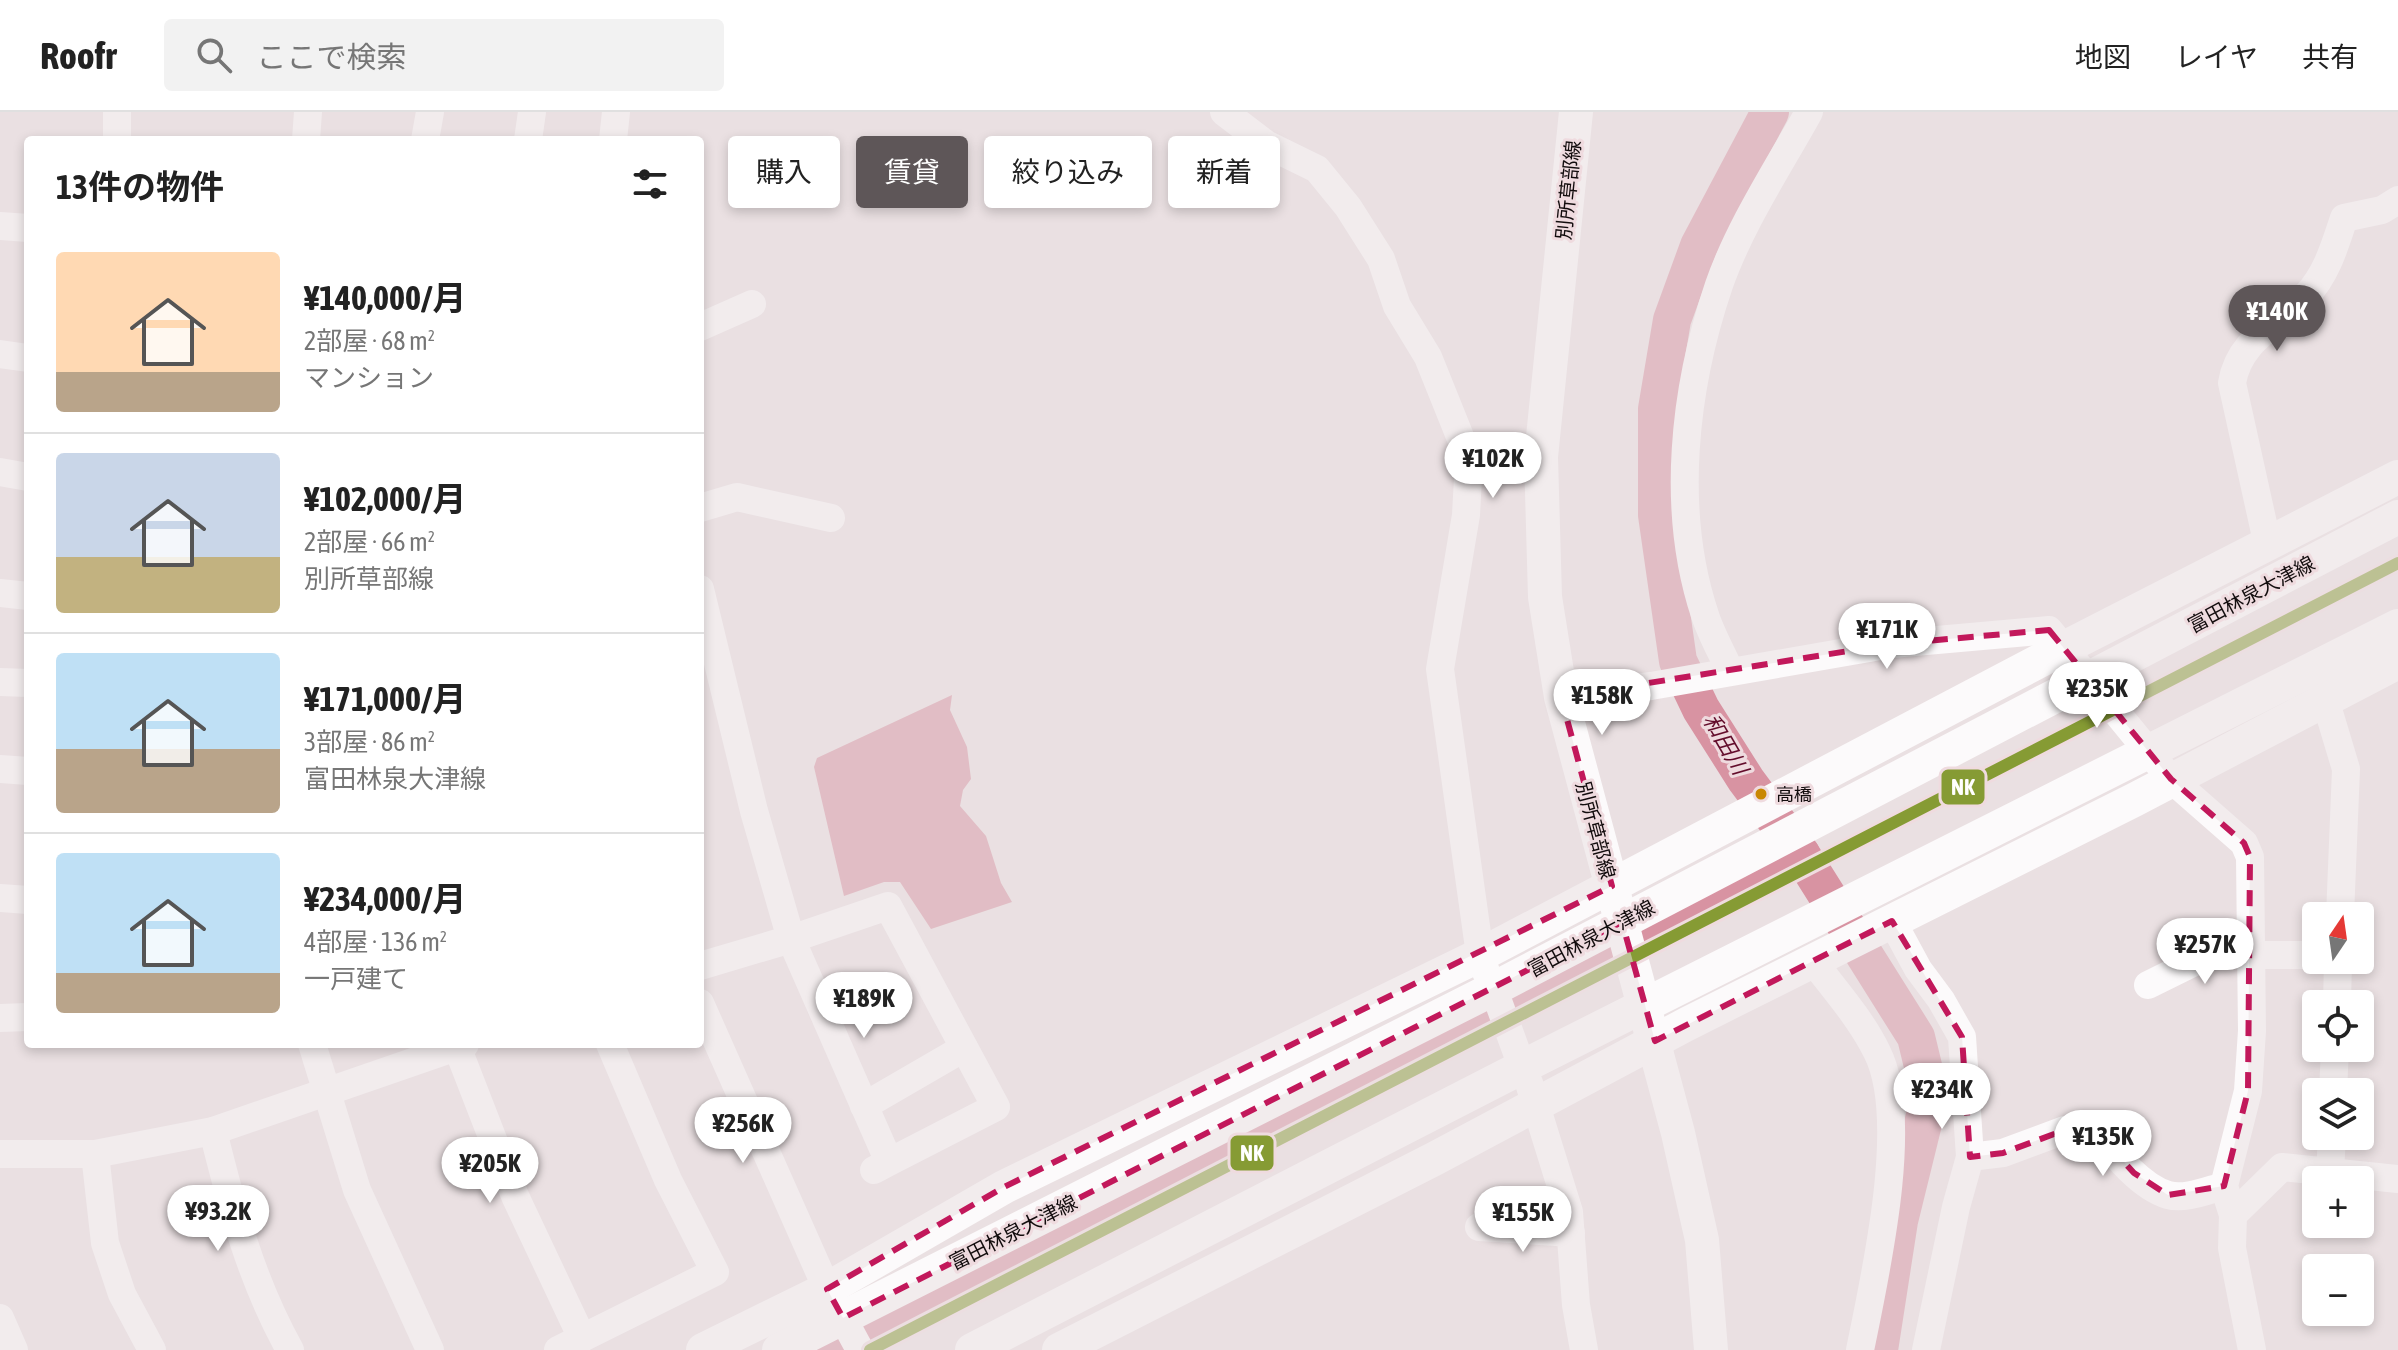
<!DOCTYPE html>
<html lang="ja">
<head>
<meta charset="utf-8">
<style>
  :root { --surface:#fff; --page:#f2f2f2; --text:#222; --muted:#767676; --line:#e0e0e0; --accent:#5e5658 }
  body { margin:0; font-family:"Asap Condensed","Noto Sans JP",sans-serif; background:var(--page); color:var(--text); height:100vh; display:flex; flex-direction:column; font-size:30px; white-space:nowrap }
  * { box-sizing:border-box; margin:0 }
  p { font-size:26px; color:var(--muted) }
  .icon { flex:none; width:44px; height:44px; fill:none; stroke:currentColor; stroke-width:2; stroke-linecap:round; stroke-linejoin:round }
  .map { position:relative; flex:1; overflow:hidden }
  .side { position:absolute; left:24px; top:24px; width:680px; height:912px; display:flex; flex-direction:column; background:var(--surface); border-radius:8px; box-shadow:0 4px 12px #0003 }
  .side>* { flex:none }
  .top-card { position:absolute; left:728px; top:24px; width:760px; height:72px; display:flex; gap:16px }
  .needle { width:52px; rotate:13deg }
  .buttons { position:absolute; left:2302px; top:790px; display:grid; gap:16px }
  .buttons a { display:grid; place-items:center; width:72px; height:72px; border-radius:8px; background:var(--surface); box-shadow:0 4px 12px #0003; font-size:40px }
  .price { position:absolute; translate:-50% -68px; padding:0 18px; border-radius:28px; background:#fff; color:#222; font-size:26px; line-height:52px; filter:drop-shadow(0 2px 4px #0008) }
  .price::after { content:''; position:absolute; left:50%; top:48px; width:24px; height:18px; margin-left:-12px; background:inherit; clip-path:polygon(0 0,100% 0,50% 100%) }
  .price.active { background:var(--accent); color:#fff }
  ul { padding:0; list-style:none }
  li { display:flex; align-items:center; gap:24px; height:200px; padding:0 32px }
  li+li { border-top:2px solid var(--line) }
  li span { display:grid; place-items:center; flex:none; width:224px; height:160px; border-radius:8px; color:#555 }
  li>.icon { margin-inline-start:auto }
  span .icon { width:96px; height:96px; fill:#fffc; stroke-width:1 }
  li b { font-size:34px }
  h2 { display:flex; justify-content:space-between; align-items:center; height:96px; padding:0 32px; font-size:34px }
  .tag { padding:0 28px; border-radius:8px; background:var(--surface); box-shadow:0 4px 12px #0003; font-size:28px; line-height:72px }
  .tag.active { background:var(--accent); color:#fff }
  header { display:flex; align-items:center; gap:48px; box-sizing:border-box; height:112px; padding:0 40px; background:var(--surface); border-bottom:2px solid var(--line) }
  header strong { font-size:38px }
  nav { display:flex; gap:44px; margin-inline-start:auto; font-size:28px }
  .search { width:560px; height:72px; background:var(--page); display:flex; align-items:center; gap:20px; box-sizing:border-box; padding:0 28px; border-radius:8px; color:var(--muted); font-size:30px }
  .map>svg:first-child { display:block }
</style>
</head>
<body>
<header>
<strong>Roofr</strong>
<div class="search"><svg class="icon" aria-label="search" viewBox="0 0 24 24"><circle cx="10" cy="10" r="6"/><path d="M15 15l6 6"/></svg>ここで検索</div>
<nav><a>地図</a><a>レイヤ</a><a>共有</a></nav>
</header>
<div class="map">
<svg width="2398" height="1238" viewBox="0 0 2398 1238">
  <rect width="100%" height="100%" fill="#eae0e2"/>
  <!-- water -->
  <polygon fill="#d893a2" points="952,583 950,598 967,635 971,667 963,678 960,694 986,724 1001,771 1012,790 931,817 900,770 884,770 844,784 814,655 817,646"/>
  <g fill="none" stroke-linecap="round" stroke-linejoin="round">
    <!-- river -->
    <g stroke="#d893a2" stroke-width="38">
      <polyline points="1770,0 1699,134 1672,208 1657,297 1657,403 1678,549 1701,597 1746,668 1801,742 1916,925 1930,983 1899,1109 1879,1238"/>
      <polyline points="833,1238 1801,742"/>
    </g>
    <!-- minor -->
    <g stroke="#fcfafb" stroke-width="28">
      <polyline points="117,0 117,28"/>
      <polyline points="1224,0 1266,32 1317,57 1348,95 1381,147 1397,194 1428,245 1469,347 1466,403 1440,557 1480,843 1486,860"/>
      <polyline points="306,28 308,0"/>
      <polyline points="425,28 430,0"/>
      <polyline points="528,28 532,0"/>
      <polyline points="613,28 616,0"/>
      <polyline points="0,114 28,116"/>
      <polyline points="700,215 752,192"/>
      <polyline points="0,242 28,246"/>
      <polyline points="0,360 28,365"/>
      <polyline points="700,396 737,385 831,406"/>
      <path d="M2268 434 2232 271C2239 227 2278 213 2306 184 2327 162 2335 133 2344 106L2382 98 2398 88"/>
      <polyline points="700,477 754,699 791,827 700,854"/>
      <polyline points="0,481 28,484"/>
      <path d="M1730 559C1722 541 1711 522 1705 503 1670 398 1684 276 1719 173 1740 113 1778 56 1809 0"/>
      <polyline points="0,570 28,571"/>
      <polyline points="1561,585 1651,574 1892,532 2049,518 2171,667 2244,731 2250,745 2252,919 2248,979 2224,1074 2233,1103 2232,1136 2252,1238"/>
      <polyline points="2325,587 2346,657 2340,804"/>
      <polyline points="0,657 28,659"/>
      <polyline points="0,786 28,788"/>
      <polyline points="1892,809 1918,857 1941,888 1962,925 1970,1045 1956,1095 1926,1238"/>
      <polyline points="2251,843 2316,843"/>
      <path d="M1813 849C1835 878 1861 907 1877 940 1911 1007 1875 1164 1860 1238"/>
      <polyline points="2148,873 2233,831 2251,831"/>
      <polyline points="1498,889 1517,941"/>
      <polyline points="700,891 827,1177 860,1238"/>
      <polyline points="2337,892 2338,848"/>
      <polyline points="0,906 28,905"/>
      <polyline points="312,932 357,1078 430,1238"/>
      <polyline points="456,932 515,1084 582,1226"/>
      <polyline points="1529,971 1569,1100 1576,1193 1584,1238"/>
      <polyline points="2333,980 2335,936"/>
      <polyline points="864,994 964,936"/>
      <path d="M213 1019C232 1096 251 1168 290 1238"/>
      <polyline points="0,1042 95,1042 213,1019 465,932"/>
      <polyline points="95,1042 105,1131 122,1182 152,1238"/>
      <path d="M1970 1045 2003 1041 2065 1018 2098 1021C2115 1043 2141 1075 2168 1083 2185 1088 2208 1078 2224 1074"/>
      <polyline points="874,1058 889,1050 996,995 888,794 791,827 889,1050"/>
      <polyline points="2330,1060 2332,1024"/>
      <polyline points="2233,1103 2282,1055 2398,1067"/>
      <polyline points="1479,1115 1571,1121"/>
      <polyline points="0,1206 14,1238"/>
      <polyline points="558,1238 715,1160 668,1068 610,932"/>
    </g>
    <!-- major -->
    <g stroke="#fcfafb" stroke-width="34">
      <polyline points="1576,0 1541,345 1545,485 1561,585 1678,1021 1702,1128 1711,1238"/>
      <polyline points="703,1238 827,1177 1004,1075 1480,843 2064,536 2398,365"/>
      <polyline points="779,1238 1503,872 2398,405"/>
      <polyline points="972,1238 1530,951 2398,514"/>
      <polyline points="1059,1238 1434,1047 1687,912 2134,688 2398,550"/>
    </g>
    <!-- rail-1 casing -->
    <g stroke="#efdbdf" stroke-width="18">
      <polyline id="rail-1" points="870,1238 2398,451"/>
    </g>
    <!-- rail-1 -->
    <use href="#rail-1" stroke="#869b34" stroke-width="12"/>
  </g>
  <!-- marked area -->
  <path d="M0 0H2398V1238H0ZM2049 518 2171 667 2244 731 2250 745 2248 979 2224 1074 2168 1083 2134 1061 2098 1021 2065 1018 2003 1041 1970 1045 1962 925 1892 809 1655 929 1622 810 843 1206 827 1177 1004 1075 1612 774 1561 585 1892 532Z" fill="#eae0e2" fill-opacity=".55" fill-rule="evenodd"/>
  <path fill="none" stroke="#c2185b" stroke-width="6" stroke-dasharray="16 10" stroke-linejoin="round" d="M2049 518 2171 667 2244 731 2250 745 2248 979 2224 1074 2168 1083 2134 1061 2098 1021 2065 1018 2003 1041 1970 1045 1962 925 1892 809 1655 929 1622 810 843 1206 827 1177 1004 1075 1612 774 1561 585 1892 532Z"/>
  <!-- markers -->
  <circle fill="#c98703" stroke="#efdbdf" stroke-width="3" cx="1761" cy="682" r="7"/>
  <g text-anchor="middle" dominant-baseline="central" stroke-width="6" stroke-linejoin="round" paint-order="stroke">
    <!-- bus labels -->
    <g font-size="18" fill="#120c0d" stroke="#efdbdf" text-anchor="start">
      <text x="1776" y="682">高橋</text>
    </g>
    <!-- street labels -->
    <g font-size="20" fill="#120c0d" stroke="#efdbdf">
      <text transform="translate(1568 78) rotate(-84)">別所草部線</text>
      <text transform="translate(2251 482) rotate(-28)">富田林泉大津線</text>
      <text transform="translate(1596 718) rotate(75)">別所草部線</text>
      <text transform="translate(1591 826) rotate(-28)">富田林泉大津線</text>
      <text transform="translate(1013 1120) rotate(-27)">富田林泉大津線</text>
    </g>
    <!-- water labels -->
    <g font-size="22" font-style="italic" fill="#630c2b" stroke="#efdbdf">
      <text transform="translate(1726 632) rotate(60)">和田川</text>
    </g>
  </g>
  <g stroke="#efdbdf" stroke-width="3">
    <rect x="1940" y="656" width="46" height="38" rx="8" fill="#869b34"/>
    <rect x="1229" y="1022" width="46" height="38" rx="8" fill="#869b34"/>
  </g>
  <g font-size="22" text-anchor="middle" font-weight="bold" fill="#fff">
    <text x="1963" y="683">NK</text>
    <text x="1252" y="1049">NK</text>
  </g>
</svg>
<div class="buttons">
<a><svg class="needle" viewBox="-14 -14 28 28"><path d="M0-13l5 13h-10z" fill="#e53935"/><path d="M0 13l5-13h-10z" fill="#767676"/></svg></a>
<a><svg class="icon" aria-label="locate" viewBox="0 0 24 24"><circle cx="12" cy="12" r="6"/><path d="M12 2v4M12 18v4M2 12h4M18 12h4"/></svg></a>
<a><svg class="icon" aria-label="layers" viewBox="0 0 24 24"><path d="M12 4l9 5-9 5-9-5zM3 14l9 5 9-5"/></svg></a>
<a>+</a>
<a>−</a>
</div>
<b class="price active" style="left:2277px;top:241px">¥140K</b>
<b class="price" style="left:1493px;top:388px">¥102K</b>
<b class="price" style="left:1887px;top:559px">¥171K</b>
<b class="price" style="left:2097px;top:618px">¥235K</b>
<b class="price" style="left:1602px;top:625px">¥158K</b>
<b class="price" style="left:2205px;top:874px">¥257K</b>
<b class="price" style="left:864px;top:928px">¥189K</b>
<b class="price" style="left:1942px;top:1019px">¥234K</b>
<b class="price" style="left:743px;top:1053px">¥256K</b>
<b class="price" style="left:2103px;top:1066px">¥135K</b>
<b class="price" style="left:490px;top:1093px">¥205K</b>
<b class="price" style="left:218px;top:1141px">¥93.2K</b>
<b class="price" style="left:1523px;top:1142px">¥155K</b>
<div class="top-card">
<a class="tag">購入</a>
<a class="tag active">賃貸</a>
<a class="tag">絞り込み</a>
<a class="tag">新着</a>
</div>
<section class="side">
<h2>13件の物件<svg class="icon" aria-label="filters" viewBox="0 0 24 24"><path d="M4 7h16M4 17h16"/><circle cx="9" cy="7" r="2"/><circle cx="15" cy="17" r="2"/></svg></h2>
<ul>
<li><span style="background:linear-gradient(#ffd9b3 75%,#b9a48a 0)"><svg class="icon" aria-label="home" viewBox="0 0 24 24"><path d="M3 11l9-7 9 7M6 9v11h12V9"/></svg></span><div><b>¥140,000/月</b><p>2部屋 · 68 m²</p><p>マンション</p></div></li>
<li><span style="background:linear-gradient(#c9d6e8 65%,#c2b280 0)"><svg class="icon" aria-label="home" viewBox="0 0 24 24"><path d="M3 11l9-7 9 7M6 9v11h12V9"/></svg></span><div><b>¥102,000/月</b><p>2部屋 · 66 m²</p><p>別所草部線</p></div></li>
<li><span style="background:linear-gradient(#bfe0f5 60%,#b9a48a 0)"><svg class="icon" aria-label="home" viewBox="0 0 24 24"><path d="M3 11l9-7 9 7M6 9v11h12V9"/></svg></span><div><b>¥171,000/月</b><p>3部屋 · 86 m²</p><p>富田林泉大津線</p></div></li>
<li><span style="background:linear-gradient(#bfe0f5 75%,#b9a48a 0)"><svg class="icon" aria-label="home" viewBox="0 0 24 24"><path d="M3 11l9-7 9 7M6 9v11h12V9"/></svg></span><div><b>¥234,000/月</b><p>4部屋 · 136 m²</p><p>一戸建て</p></div></li>
</ul>
</section>
</div>
</body>
</html>
